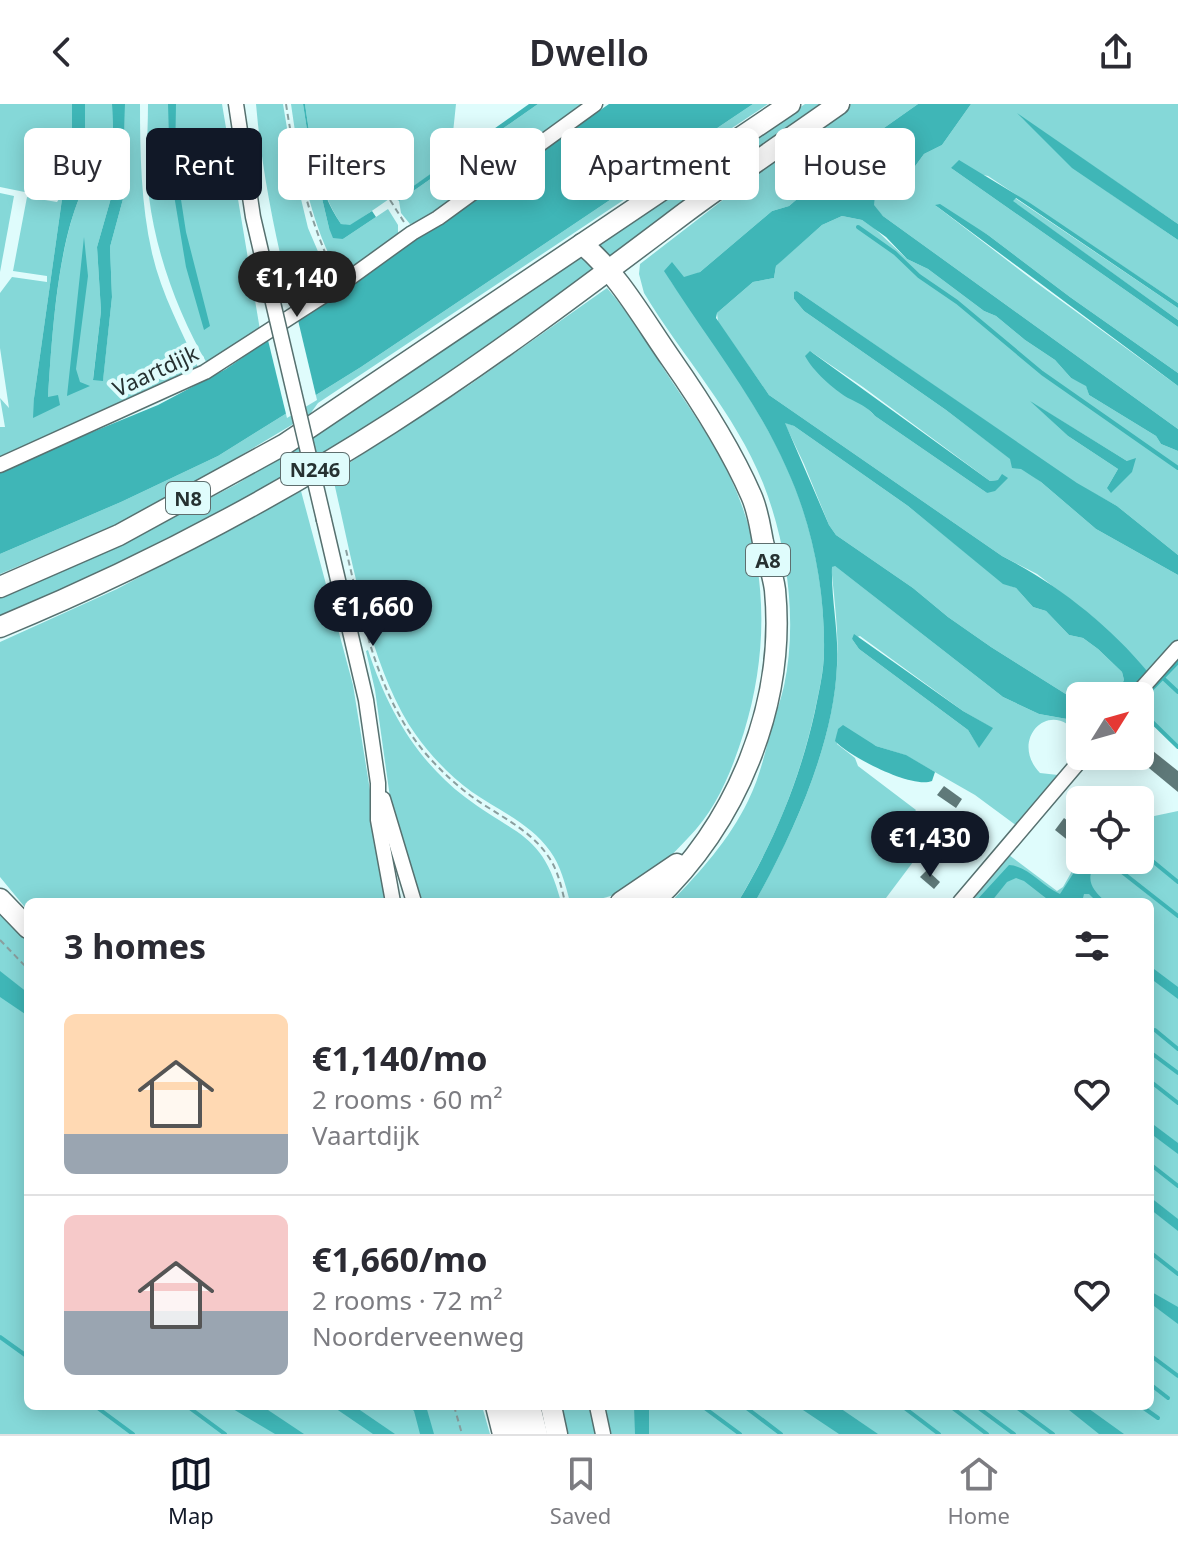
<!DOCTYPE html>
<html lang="en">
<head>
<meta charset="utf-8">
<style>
  :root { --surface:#fff; --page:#f2f2f3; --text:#2b2b33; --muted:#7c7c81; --line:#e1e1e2; --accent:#111827 }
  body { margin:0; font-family:"Noto Sans",sans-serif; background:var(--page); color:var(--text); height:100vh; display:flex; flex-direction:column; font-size:30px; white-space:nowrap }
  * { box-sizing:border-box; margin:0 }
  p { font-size:26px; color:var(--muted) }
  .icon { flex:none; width:44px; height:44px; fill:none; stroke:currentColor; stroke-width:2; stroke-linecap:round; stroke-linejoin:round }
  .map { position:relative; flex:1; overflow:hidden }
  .panel { position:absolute; left:24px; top:794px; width:1130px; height:512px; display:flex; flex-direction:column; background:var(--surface); border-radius:12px; box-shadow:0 4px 20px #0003 }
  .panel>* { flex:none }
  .banner { position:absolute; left:24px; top:24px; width:1130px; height:72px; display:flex; gap:16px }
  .needle { width:52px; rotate:53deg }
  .tools { position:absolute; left:1066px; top:578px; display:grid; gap:16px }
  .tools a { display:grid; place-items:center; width:88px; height:88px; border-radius:12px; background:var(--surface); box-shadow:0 4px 20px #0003; font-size:40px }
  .price { position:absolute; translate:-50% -68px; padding:0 18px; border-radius:28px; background:var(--accent); color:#fff; font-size:26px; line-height:52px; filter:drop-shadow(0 2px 4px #0008) }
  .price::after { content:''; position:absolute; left:50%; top:48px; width:24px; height:18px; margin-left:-12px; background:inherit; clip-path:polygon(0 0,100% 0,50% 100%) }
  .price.on { background:#222; color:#fff }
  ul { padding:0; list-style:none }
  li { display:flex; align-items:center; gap:24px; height:200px; padding:0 40px }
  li+li { border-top:2px solid var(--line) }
  li span { display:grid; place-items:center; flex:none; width:224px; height:160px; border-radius:12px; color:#555 }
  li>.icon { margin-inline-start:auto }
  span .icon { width:96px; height:96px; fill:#fffc; stroke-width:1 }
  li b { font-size:34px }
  h2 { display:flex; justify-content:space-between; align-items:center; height:96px; padding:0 40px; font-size:34px }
  .chip { padding:0 28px; border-radius:12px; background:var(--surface); box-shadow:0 4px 20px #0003; font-size:28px; line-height:72px }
  .chip.on { background:var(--accent); color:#fff }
  header { display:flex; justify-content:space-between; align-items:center; height:104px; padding:0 40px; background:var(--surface); font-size:36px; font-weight:600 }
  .tab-bar { display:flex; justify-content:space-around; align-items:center; height:112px; border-top:2px solid var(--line); background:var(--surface); font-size:22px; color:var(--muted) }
  .tab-bar a { display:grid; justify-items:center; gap:4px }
  .tab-bar .on { color:var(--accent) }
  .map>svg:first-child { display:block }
</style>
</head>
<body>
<header><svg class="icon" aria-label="back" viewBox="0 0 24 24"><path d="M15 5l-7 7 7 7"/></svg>Dwello<svg class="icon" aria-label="share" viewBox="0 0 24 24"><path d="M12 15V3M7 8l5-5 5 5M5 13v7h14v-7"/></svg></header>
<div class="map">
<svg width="1178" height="1330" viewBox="0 0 1178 1330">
  <rect width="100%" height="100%" fill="#dffcfc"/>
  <!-- green -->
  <g fill="#85d8d8" fill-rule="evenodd">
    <path d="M0 0H72V24L34 294 48 293C52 232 57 148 80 92L75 83 85 31V0H112L115 80 97 143 101 207 93 275 103 276 112 193 110 143 123 95 125 0H140C140 49 141 101 152 149 161 189 182 228 199 265L0 355V323H5L0 294 9 304 0 244V189L12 173 47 178V172L13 167 27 93 57 98 59 95 0 83Z"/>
    <path d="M148 0H222L260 226 208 261C179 212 156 150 149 93 145 63 148 30 148 0Z"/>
    <path d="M256 0H283L294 66 308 124 331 178 328 183 293 204C276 136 262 70 256 0Z"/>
    <path d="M291 0H303L309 39 329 124 343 135 388 105 398 121V131L349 168H338C310 118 299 57 291 0Z"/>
    <path d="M305 0H456L450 57 398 93 399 97 538 0H589L423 117 410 120 401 109 399 97 392 93 350 122 341 120C318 85 311 41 305 0Z"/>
    <polygon points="753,0 768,0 318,299 310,310 198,377 125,417 0,470 0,450 121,398 218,352 361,263"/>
    <polygon points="805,0 820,0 697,88 609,156 597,139"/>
    <path d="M847 0H918L874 31 862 36 859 42 789 102 772 107 700 168 690 173 670 176C711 235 756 297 786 362 812 418 825 484 824 546 824 566 819 587 815 606 800 675 774 738 738 798H671C700 768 729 736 748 697 760 673 765 648 772 623 776 609 781 595 784 582 798 517 787 440 763 379 735 309 682 252 644 189L639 170 640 160Z"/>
    <polygon points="971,0 1178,0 1178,120 1021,13 1108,88 1178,136 1178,199 988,72 951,64 1178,223 1178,269 1070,193 988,131 935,101 1034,177 1178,282 1178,325 883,112 873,101 875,91 882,84 905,76 924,50 942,41"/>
    <polygon points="0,89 14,92 0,168"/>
    <polygon points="1015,94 1178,204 1178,216 1012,97"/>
    <path d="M842 112 862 116 874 124 907 155 928 165 984 207 996 212 1025 236 1055 256 1071 274 1086 281 1089 291 1156 332 1161 340 1178 347V451L1117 402 1077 380 797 187 794 195 804 207 946 306 1041 378 1096 425 1178 471V538L1148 568 1093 513 1037 470 1002 452 769 291 718 218 717 209 753 178 774 174 776 162 781 157 822 121ZM810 247 863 283 990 377 998 376 987 389 875 312ZM1034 300 1127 357 1107 384 1118 365 1068 332Z"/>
    <path d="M573 155H585L599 163C499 234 400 306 294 366 199 421 100 468 0 514V493L120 441 237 380 292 346Z"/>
    <path d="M607 184C632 213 652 247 673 279 693 309 715 340 730 373 768 453 770 544 744 628 732 666 717 705 688 734 652 772 625 798 570 798 565 780 561 762 550 747 531 720 498 706 472 688 451 673 431 652 416 631 369 565 351 448 332 370L468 282Z"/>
    <polygon points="784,318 794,322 908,402 1003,479 1016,484 1033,503 1046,507 1069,531 1083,534 1098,545 1122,568 1124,576 1118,590 1120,592 1080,592 1080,599 991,543 948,513 913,484 836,431 829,421 804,360"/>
    <polygon points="301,387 353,581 388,798 28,798 28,807 0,773 0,538 117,485"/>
    <path d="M834 461 1003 593 1039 610 1067 615 1080 622V634C1053 590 1007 635 1040 669L1058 671 1017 722 975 691 905 651 876 642 838 625 837 640 855 654 858 662 916 706 894 737 916 754 883 798H755C794 727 832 645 837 563 839 532 835 502 832 471V463ZM860 532 963 607 992 624 979 643 968 626 859 545 852 535Z"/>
    <path d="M368 546C387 604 416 656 465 693 516 732 543 728 561 798H424L417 792 393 715 375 586 366 547Z"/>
    <polygon points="1178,553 1178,641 1140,605 1140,593"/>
    <polygon points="1178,707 1178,1330 608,1330 602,1302 1150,1302 1150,798 971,798 1009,751 1057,787 1063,783 1080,753 1080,756 1140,756 1140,715"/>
    <polygon points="0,809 28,837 28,1302 482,1302 490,1330 0,1330"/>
    <polygon points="557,1302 593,1302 599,1330 563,1330"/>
  </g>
  <!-- water -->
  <g fill="#3fb6b7">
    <path d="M72 0H85V31L75 82 80 92C57 147 52 232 48 293L58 291 60 301 33 314 34 294 72 24Z"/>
    <polygon points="112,0 125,0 123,95 110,143 112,193 103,277 93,276 101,207 97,143 115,80"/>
    <polygon points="168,0 176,0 175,57 186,128 210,222 204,226 186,163 170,67"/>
    <path d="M303 0H305C311 41 317 85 341 120L350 121 372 107 376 113 343 135 333 134 329 124 309 39Z"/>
    <polygon points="529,0 538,0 399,97 398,93"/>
    <polygon points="609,0 753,0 361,263 218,352 121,398 0,450 0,366 158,301 226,265"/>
    <path d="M918 0H971L942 41 924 50 905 76 882 84 875 91 874 101 883 112 1178 325V347L1161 340 1156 332 1089 291 1086 282 1071 274 1055 256 1025 236 996 212 984 207 928 165 907 155 886 133 862 116 842 112 822 121 776 162 774 174 753 178 717 209 716 214 769 291 1002 452C1057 480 1108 520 1148 568L1124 592 1117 590 1124 576 1122 568 1098 545 1083 534 1069 531 1046 507 1033 503 1016 484 1003 480 908 402 794 322 785 319 829 421 836 431 913 484 948 513 991 543 1080 599V622L1067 615 1039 610 1003 593 835 462 832 463C831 495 839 528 837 561 834 640 793 730 755 798H738C774 738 800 675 815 607 819 587 824 567 824 547 825 485 812 419 786 363 755 293 705 232 664 167L672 158 684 173 700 168 772 107 789 102 859 42 861 36 874 31Z"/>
    <polygon points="1017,9 1178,120 1178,136 1072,64"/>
    <polygon points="959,56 1030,99 1178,199 1178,204 1016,94 1013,97 1178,216 1178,223 951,64"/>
    <polygon points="940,100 988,131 1070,193 1178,269 1178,282 935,101"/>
    <polygon points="84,133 88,172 76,265 80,278 90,282 67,292"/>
    <polygon points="797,187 1077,379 1117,402 1178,451 1178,471 1096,425 1041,378 1021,365 1012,364 1010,355 946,306 804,207 794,195 794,188"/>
    <path d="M810 247 990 377 998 376 1002 370 1008 374 995 387 987 389 875 312C866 302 860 300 848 294 833 285 813 267 805 252Z"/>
    <polygon points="1030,297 1127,357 1136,354 1132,368 1111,389 1107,384 1118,365 1068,332"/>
    <polygon points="854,530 963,607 993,624 979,644 968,626 859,545 852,535"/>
    <path d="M843 621 876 642 906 651 935 668 932 677C912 685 850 653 835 637L838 625Z"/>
    <path d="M1082 756H1097C1085 775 1090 784 1106 798H1097L1089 790H1084L1082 798H1051L1024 777 1016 774 1007 778 991 798H975L1009 761C1028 762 1042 782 1060 790Z"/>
    <polygon points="1150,862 1178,883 1178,895 1150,874"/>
    <polygon points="0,867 28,889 28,912 0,893"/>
    <polygon points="1150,1018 1178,1039 1178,1050 1150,1029"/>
    <polygon points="1150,1093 1178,1115 1178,1127 1150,1105"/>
    <polygon points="1150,1187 1178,1203 1178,1220 1150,1199"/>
    <polygon points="228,1302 262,1302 304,1330 275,1330"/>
    <polygon points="332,1302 354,1302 395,1330 373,1330"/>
    <polygon points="409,1302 426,1302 434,1330 420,1330 414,1307"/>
    <polygon points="634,1302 649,1302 649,1330 635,1330"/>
    <polygon points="797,1302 837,1302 878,1330 839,1330"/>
    <polygon points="1064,1302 1085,1302 1124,1330 1099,1330"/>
  </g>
  <!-- pier -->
  <polygon fill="#dffcfc" points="297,212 317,296 287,314 267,232"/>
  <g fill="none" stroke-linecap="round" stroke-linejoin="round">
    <!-- stream -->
    <g stroke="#3fb6b7" stroke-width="4">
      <polyline points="858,123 895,149 919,172 957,198 1042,269 1178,364"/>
      <polyline points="1163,574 1178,588"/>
      <polyline points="1140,597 1178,558"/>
      <polyline points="1140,606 1178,643"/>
      <polyline points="1150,755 1178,778"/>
      <polyline points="1113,761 1178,812"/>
      <polyline points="1155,926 1178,945"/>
      <polyline points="1150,948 1178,969"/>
      <polyline points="1150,977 1178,999"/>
      <polyline points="1150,1060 1178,1082"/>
      <polyline points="1150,1148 1178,1170"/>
      <polyline points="0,1233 28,1253"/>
      <polyline points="1150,1251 1178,1272"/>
      <polyline points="1150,1280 1168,1294"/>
      <polyline points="95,1302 133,1330"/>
      <polyline points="187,1302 225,1330"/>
      <polyline points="702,1302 740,1330"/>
      <polyline points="744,1302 781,1330"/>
      <polyline points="902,1302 939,1330"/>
      <polyline points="950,1302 987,1330"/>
      <polyline points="976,1302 1014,1330"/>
      <polyline points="1015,1302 1053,1330"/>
      <polyline points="1141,1302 1158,1314"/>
    </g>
  </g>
  <!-- building -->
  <g fill="#5f7979">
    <polygon points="1148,643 1178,667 1178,688 1138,655"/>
    <polygon points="1112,652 1131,652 1137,657 1130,666"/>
    <polygon points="944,682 962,695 956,704 937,691"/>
    <polygon points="1064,714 1080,726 1070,738 1055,726"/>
    <polygon points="907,720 930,737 928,740 934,745 921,758 894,737"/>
    <polygon points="969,732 985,746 976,756 960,742"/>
    <polygon points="927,766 940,778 934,785 920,773"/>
  </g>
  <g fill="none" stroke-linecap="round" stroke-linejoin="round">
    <!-- minor casing -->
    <g stroke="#577170" stroke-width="17">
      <g id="minor">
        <polyline points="236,0 253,113 267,173"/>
        <polyline points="0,361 205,268 340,181 412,129 438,114 595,0"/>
        <polyline points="324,416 366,596 378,679 378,716 393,798"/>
        <polyline points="1135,592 1178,544"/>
        <polyline points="383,695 414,798"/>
        <polyline points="960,798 1084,652"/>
        <polyline points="597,1302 603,1330"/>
      </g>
    </g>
    <!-- highway casing -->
    <g stroke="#577170" stroke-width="23">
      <g id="highway">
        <path d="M582 140C617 168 645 218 671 255 701 298 730 343 751 391 758 406 760 423 763 438 767 454 773 470 775 486 786 601 737 719 653 798"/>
        <polyline points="0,483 119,431 285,340 790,0"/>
        <path d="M0 523C135 467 268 398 391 319 493 254 589 181 686 108 736 71 788 36 839 0"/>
        <polyline points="0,795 28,824"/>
        <polyline points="621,798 677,760"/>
        <polyline points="496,1302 503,1330"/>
        <polyline points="513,1302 520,1330"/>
        <polyline points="530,1302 537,1330"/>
        <polyline points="551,1302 557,1330"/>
      </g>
    </g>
    <!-- path -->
    <g stroke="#8a9f9f" stroke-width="2" stroke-dasharray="6 4" stroke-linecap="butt">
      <path d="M286 0C295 59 309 115 334 169"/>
      <polyline points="390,96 404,118"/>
      <path d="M346 446C363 517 378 594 426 650 440 666 455 680 471 692 497 711 530 725 548 752 558 766 561 782 565 798"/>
      <polyline points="0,836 28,865"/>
      <polyline points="454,1302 462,1330"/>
    </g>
    <!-- minor -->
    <use href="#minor" stroke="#fff" stroke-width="14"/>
    <!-- highway -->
    <use href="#highway" stroke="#fff" stroke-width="20"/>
    <!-- minor-bridge casing -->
    <g stroke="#577170" stroke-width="17" stroke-linecap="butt">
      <polyline id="minor-bridge" points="267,173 324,416"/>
    </g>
    <!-- minor-bridge -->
    <use href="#minor-bridge" stroke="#fff" stroke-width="14"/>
  </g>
  <g text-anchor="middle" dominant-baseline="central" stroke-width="8" stroke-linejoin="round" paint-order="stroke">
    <!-- shield labels -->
    <g fill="#dffcfc" stroke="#5e6e6e" stroke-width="2">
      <rect x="281" y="349" width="68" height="32" rx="6"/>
      <rect x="166" y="378" width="44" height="32" rx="6"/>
      <rect x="746" y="440" width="44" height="32" rx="6"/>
    </g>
    <g font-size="20" font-weight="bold" fill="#263131">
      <text x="315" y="365">N246</text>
      <text x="188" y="394">N8</text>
      <text x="768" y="456">A8</text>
    </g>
    <!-- street labels -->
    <g font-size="22" fill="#263131" stroke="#dffcfc">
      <text transform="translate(155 266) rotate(-25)">Vaartdijk</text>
    </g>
  </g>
</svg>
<div class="tools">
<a><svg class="needle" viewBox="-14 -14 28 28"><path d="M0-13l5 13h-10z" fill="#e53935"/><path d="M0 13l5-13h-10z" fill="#7c7c81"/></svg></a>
<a><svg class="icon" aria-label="locate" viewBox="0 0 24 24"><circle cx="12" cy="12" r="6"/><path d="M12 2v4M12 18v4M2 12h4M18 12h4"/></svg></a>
</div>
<b class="price on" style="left:297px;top:215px">€1,140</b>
<b class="price" style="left:373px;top:544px">€1,660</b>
<b class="price" style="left:930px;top:775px">€1,430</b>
<div class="banner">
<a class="chip">Buy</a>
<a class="chip on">Rent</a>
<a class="chip">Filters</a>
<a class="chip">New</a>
<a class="chip">Apartment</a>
<a class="chip">House</a>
</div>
<section class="panel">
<h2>3 homes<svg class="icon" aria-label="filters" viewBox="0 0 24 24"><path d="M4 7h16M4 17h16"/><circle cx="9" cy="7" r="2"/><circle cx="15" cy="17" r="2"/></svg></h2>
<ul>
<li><span style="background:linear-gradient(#ffd9b3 75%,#9aa5b1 0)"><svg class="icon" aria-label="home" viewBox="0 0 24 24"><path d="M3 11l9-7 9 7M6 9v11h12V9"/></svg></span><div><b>€1,140/mo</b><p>2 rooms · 60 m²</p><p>Vaartdijk</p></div><svg class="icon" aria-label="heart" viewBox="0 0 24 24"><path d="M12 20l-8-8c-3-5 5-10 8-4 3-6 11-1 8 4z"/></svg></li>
<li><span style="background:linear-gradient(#f6c9c9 60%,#9aa5b1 0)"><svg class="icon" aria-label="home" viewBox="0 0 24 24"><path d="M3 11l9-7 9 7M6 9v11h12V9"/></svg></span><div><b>€1,660/mo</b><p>2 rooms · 72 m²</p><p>Noorderveenweg</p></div><svg class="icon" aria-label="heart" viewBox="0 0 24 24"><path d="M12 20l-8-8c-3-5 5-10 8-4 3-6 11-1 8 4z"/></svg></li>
</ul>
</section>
</div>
<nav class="tab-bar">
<a class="on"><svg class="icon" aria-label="map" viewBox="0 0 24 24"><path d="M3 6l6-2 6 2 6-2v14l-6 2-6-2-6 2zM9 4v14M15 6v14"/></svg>Map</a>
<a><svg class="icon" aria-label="saved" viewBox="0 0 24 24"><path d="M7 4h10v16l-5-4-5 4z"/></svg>Saved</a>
<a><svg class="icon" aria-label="home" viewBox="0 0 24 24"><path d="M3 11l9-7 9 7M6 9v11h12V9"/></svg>Home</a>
</nav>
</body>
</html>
